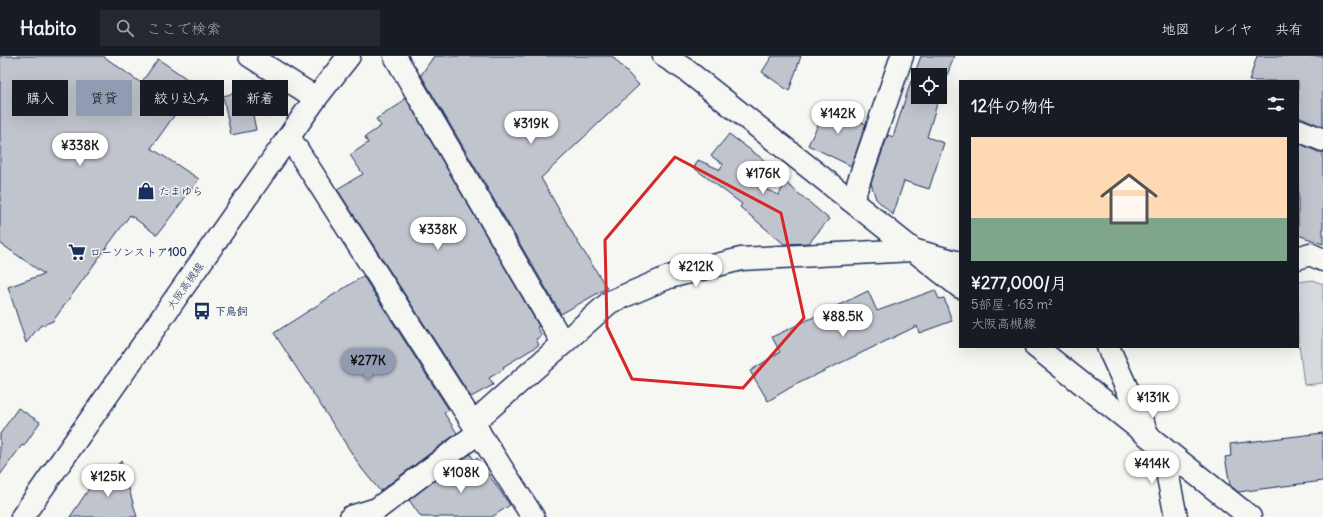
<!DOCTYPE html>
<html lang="ja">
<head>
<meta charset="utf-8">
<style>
  :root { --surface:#171b24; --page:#242831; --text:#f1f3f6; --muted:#9ea1a6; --line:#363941; --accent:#919bb2 }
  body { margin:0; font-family:Delius,"Klee One",sans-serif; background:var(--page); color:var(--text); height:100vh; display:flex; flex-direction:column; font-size:15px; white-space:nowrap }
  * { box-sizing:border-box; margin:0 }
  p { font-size:13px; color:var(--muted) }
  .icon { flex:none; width:22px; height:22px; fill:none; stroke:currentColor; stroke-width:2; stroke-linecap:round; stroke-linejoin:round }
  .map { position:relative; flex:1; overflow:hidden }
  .side { position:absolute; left:959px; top:24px; width:340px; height:268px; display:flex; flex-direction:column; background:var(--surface); border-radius:0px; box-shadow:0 4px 16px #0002 }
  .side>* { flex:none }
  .banner { position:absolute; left:12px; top:24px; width:380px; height:36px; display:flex; gap:8px }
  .fabs { position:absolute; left:911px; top:12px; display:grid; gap:8px }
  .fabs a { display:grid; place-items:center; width:36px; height:36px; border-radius:0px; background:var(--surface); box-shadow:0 4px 16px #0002; font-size:20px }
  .price { position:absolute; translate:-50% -34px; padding:0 9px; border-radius:14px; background:#fff; color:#222; font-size:13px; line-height:26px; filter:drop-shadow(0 1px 2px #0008) }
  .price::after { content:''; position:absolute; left:50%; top:24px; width:12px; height:9px; margin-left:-6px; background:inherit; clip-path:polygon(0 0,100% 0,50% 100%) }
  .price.current { background:var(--accent); color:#111 }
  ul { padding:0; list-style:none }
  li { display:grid; align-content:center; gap:8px; height:212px; padding:0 12px }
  li span { display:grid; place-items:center; height:124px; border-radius:0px; color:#555 }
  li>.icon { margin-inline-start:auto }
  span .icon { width:72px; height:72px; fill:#fffc; stroke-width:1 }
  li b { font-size:17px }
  h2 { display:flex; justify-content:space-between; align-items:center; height:48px; padding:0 12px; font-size:17px }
  .chip { padding:0 14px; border-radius:0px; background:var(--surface); box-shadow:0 4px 16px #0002; font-size:14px; line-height:36px }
  .chip.current { background:var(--accent); color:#111 }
  header { display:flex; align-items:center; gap:24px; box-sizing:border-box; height:56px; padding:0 20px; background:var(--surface); border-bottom:1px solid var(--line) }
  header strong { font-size:19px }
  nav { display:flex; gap:22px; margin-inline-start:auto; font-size:14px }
  .search { width:280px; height:36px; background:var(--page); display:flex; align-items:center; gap:10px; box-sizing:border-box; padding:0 14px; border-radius:0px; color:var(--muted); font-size:15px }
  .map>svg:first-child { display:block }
</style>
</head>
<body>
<header>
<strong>Habito</strong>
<div class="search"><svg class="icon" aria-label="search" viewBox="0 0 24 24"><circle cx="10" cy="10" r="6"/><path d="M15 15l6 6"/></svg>ここで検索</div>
<nav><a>地図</a><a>レイヤ</a><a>共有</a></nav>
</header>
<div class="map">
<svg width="1323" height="461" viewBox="0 0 1323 461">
  <rect width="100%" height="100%" fill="#f6f6f2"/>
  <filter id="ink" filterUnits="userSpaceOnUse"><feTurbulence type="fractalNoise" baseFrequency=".025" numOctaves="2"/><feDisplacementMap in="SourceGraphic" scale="8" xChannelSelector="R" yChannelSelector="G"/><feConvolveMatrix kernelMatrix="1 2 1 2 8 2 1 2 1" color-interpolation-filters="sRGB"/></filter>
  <g filter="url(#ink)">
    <!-- green -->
    <polygon fill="#d6d9dd" stroke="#78849e" points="1313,224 1323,228 1323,327 1304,329 1298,280 1298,226"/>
    <!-- building -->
    <g fill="#c0c4cd" stroke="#1b2f5e">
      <polygon points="0,0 103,0 141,27 158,3 196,29 151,92 199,123 157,179 130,159 53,265 40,270 26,287 8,231 44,218 0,187"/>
      <polygon points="434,0 612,0 639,29 541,122 577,185 607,232 561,258 421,19"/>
      <polygon points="772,0 801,0 789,35 762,16"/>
      <polygon points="921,0 954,0 940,39 940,19 918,19 918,41 939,41 927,81 944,87 929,133 904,125 893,159 876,143 871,127 888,79 893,81 911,25 912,25"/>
      <polygon points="1257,0 1323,0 1323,71 1303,62 1298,62 1298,25 1249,25"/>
      <polygon points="248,34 256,74 231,79 223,40"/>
      <polygon points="405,41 539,270 537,271 542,280 536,283 539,289 503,311 504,313 489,322 493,329 471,341 337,133 363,118 350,99 368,87 365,81 381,70 376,63 400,48"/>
      <polygon points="828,49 866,68 851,110 808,89"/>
      <polygon points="729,78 764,104 755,129 779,139 785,126 829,163 809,187 784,188 740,151 742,148 694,112 698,104 721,114 720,113 723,108 711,100"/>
      <polygon points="1298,87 1318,96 1323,96 1323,188 1298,179"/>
      <polygon points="363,220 449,354 444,357 457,377 380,435 362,413 274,277"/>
      <polygon points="935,234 939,243 944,242 952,265 919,277 917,270 793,330 768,345 750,315 780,296 772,281 868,235 877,255"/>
      <polygon points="18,352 40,366 24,390 22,389 0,419 0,378"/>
      <polygon points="1323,377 1323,425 1238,436 1230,429 1225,401 1231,400 1230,388"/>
      <polygon points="470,398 474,404 477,402 510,449 492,461 421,461 409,444"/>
      <polygon points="121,405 137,461 70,461 93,427 100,431"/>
    </g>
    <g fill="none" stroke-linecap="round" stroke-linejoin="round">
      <!-- minor casing -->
      <g stroke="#1b2f5e" stroke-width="25">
        <g id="minor">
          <polyline points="250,0 316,42"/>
          <polyline points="395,0 563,287"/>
          <polyline points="664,0 686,14 960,231"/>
          <polyline points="1298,74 1323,84"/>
          <polyline points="289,81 533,461"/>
          <polyline points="852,145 902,0"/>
          <polyline points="1298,202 1310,198 1323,204"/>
          <polyline points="1036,291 1250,461"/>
          <polyline points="1108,291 1147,377"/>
          <polyline points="473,367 610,246 669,221 741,203 913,194 960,207"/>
          <polyline points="1162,391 1176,461"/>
          <polyline points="351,461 377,453 479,376"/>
        </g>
      </g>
      <!-- major casing -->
      <g stroke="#1b2f5e" stroke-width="25">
        <polyline id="major" points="22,461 316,42 349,0"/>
      </g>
      <!-- minor -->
      <use href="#minor" stroke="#f6f6f2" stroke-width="22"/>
      <!-- major -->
      <use href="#major" stroke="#f6f6f2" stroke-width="22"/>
    </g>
  </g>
  <!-- marked area -->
  <path fill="none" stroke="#d62828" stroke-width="3" stroke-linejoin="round" d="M675 101 781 157 804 262 743 332 632 323 607 271 605 184Z"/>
  <!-- icons -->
  <defs>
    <g id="shop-bare" transform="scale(1.38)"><path d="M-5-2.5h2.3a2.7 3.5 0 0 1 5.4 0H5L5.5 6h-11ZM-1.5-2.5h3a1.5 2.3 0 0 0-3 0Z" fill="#1b2f5e" stroke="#f6f6f2" stroke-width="2.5" paint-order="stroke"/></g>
    <g id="supermarket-bare" transform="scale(1.38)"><path d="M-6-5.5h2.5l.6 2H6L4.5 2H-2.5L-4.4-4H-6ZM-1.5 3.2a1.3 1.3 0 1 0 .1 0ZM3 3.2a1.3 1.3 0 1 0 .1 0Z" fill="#1b2f5e" stroke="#f6f6f2" stroke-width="2.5" paint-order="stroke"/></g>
    <g id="bus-bare" transform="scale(1.38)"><path d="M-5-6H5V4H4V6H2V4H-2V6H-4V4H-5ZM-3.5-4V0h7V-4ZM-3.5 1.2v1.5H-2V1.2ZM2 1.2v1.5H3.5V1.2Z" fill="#1b2f5e" stroke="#f6f6f2" stroke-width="2.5" paint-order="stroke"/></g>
  </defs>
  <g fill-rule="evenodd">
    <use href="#shop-bare" x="146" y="135"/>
    <use href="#supermarket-bare" x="77" y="196"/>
    <use href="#bus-bare" x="202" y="255"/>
  </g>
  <g text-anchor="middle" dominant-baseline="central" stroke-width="3" stroke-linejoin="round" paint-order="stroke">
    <!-- poi labels -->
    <g font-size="11" font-weight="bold" fill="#1b2f5e" stroke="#f6f6f2" text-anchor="start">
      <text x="159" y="135">たまゆら</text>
      <text x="90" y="196">ローソンストア100</text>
      <text x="215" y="255">下鳥飼</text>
    </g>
    <!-- street labels -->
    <g font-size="11" fill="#1b2f5e" stroke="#f6f6f2">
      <text transform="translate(185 230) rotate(-55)">大阪高槻線</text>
    </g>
  </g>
</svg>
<div class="fabs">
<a><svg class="icon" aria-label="locate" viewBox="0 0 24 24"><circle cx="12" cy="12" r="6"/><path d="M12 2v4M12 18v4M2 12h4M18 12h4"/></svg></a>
</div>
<b class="price" style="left:838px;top:79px">¥142K</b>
<b class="price" style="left:531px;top:89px">¥319K</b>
<b class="price" style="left:80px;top:111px">¥338K</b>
<b class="price" style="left:763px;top:139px">¥176K</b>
<b class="price" style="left:438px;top:195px">¥338K</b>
<b class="price" style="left:696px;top:232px">¥212K</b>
<b class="price" style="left:843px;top:282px">¥88.5K</b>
<b class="price current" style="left:368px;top:326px">¥277K</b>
<b class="price" style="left:1153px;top:363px">¥131K</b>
<b class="price" style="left:1152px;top:429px">¥414K</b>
<b class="price" style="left:461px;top:438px">¥108K</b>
<b class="price" style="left:108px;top:442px">¥125K</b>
<div class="banner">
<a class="chip">購入</a>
<a class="chip current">賃貸</a>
<a class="chip">絞り込み</a>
<a class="chip">新着</a>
</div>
<section class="side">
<h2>12件の物件<svg class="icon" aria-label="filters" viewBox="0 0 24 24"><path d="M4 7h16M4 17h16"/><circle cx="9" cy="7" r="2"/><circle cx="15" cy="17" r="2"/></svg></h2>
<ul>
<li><span style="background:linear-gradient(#ffd9b3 65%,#7fa58c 0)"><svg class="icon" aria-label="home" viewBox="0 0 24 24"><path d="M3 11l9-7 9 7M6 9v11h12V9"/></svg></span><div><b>¥277,000/月</b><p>5部屋 · 163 m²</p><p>大阪高槻線</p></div></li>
</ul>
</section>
</div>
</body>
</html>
